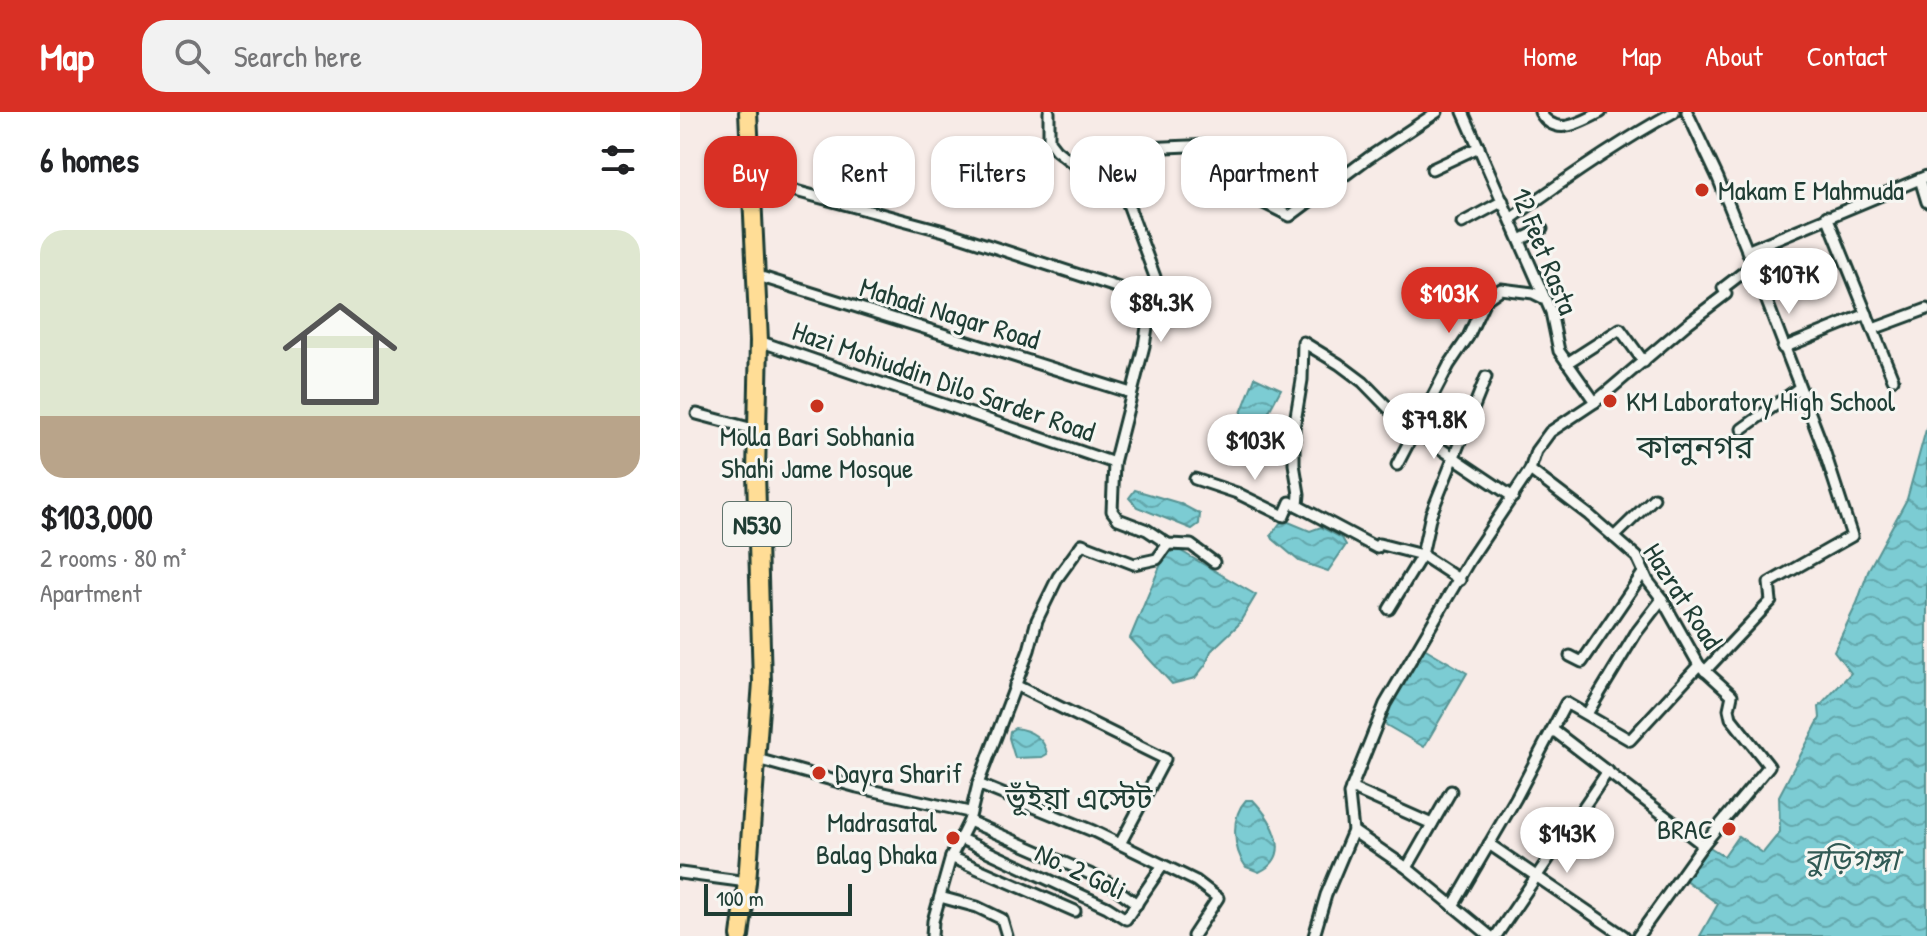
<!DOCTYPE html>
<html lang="en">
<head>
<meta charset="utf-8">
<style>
  :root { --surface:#fff; --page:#f2f2f2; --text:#202124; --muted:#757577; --line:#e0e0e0; --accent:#d93025 }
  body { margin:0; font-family:"Patrick Hand","Noto Sans Bengali",sans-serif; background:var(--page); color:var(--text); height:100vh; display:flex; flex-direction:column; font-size:30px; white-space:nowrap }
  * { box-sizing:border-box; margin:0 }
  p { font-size:26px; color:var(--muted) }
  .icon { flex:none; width:44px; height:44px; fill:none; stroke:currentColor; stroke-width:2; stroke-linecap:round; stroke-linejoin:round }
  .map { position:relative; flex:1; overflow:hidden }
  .drawer { display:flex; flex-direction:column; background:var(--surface); width:680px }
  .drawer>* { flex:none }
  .banner { position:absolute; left:24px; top:24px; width:760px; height:72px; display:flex; gap:16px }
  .scale { position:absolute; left:24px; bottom:20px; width:148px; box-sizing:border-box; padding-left:8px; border:4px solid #1f3d34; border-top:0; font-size:22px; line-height:28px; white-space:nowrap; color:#1f3d34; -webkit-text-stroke:6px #f6f6f2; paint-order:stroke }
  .price { position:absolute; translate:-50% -68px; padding:0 18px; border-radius:28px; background:#fff; color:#222; font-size:26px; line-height:52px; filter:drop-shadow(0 2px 4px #0008) }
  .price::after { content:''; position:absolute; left:50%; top:48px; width:24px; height:18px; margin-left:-12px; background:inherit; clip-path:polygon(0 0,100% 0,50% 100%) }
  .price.selected { background:var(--accent); color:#fff }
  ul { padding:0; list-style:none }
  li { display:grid; align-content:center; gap:16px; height:424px; padding:0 40px }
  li+li { border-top:2px solid var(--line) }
  li span { display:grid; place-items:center; height:248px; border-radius:24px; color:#555 }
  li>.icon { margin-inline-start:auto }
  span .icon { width:144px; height:144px; fill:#fffc; stroke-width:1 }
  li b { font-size:34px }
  h2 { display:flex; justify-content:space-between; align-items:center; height:96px; padding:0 40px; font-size:34px }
  .chip { padding:0 28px; border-radius:24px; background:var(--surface); box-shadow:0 2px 6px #0004; font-size:28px; line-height:72px }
  .chip.selected { background:var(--accent); color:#fff }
  header { display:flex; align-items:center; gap:48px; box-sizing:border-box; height:112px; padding:0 40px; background:var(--accent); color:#fff }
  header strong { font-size:38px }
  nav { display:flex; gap:44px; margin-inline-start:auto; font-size:28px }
  .search { width:560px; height:72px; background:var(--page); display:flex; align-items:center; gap:20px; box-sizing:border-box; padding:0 28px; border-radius:24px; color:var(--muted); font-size:30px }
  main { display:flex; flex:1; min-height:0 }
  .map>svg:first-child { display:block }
</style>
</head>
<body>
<header>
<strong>Map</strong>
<div class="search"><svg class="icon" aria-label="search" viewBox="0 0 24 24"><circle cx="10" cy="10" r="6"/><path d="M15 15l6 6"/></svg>Search here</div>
<nav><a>Home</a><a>Map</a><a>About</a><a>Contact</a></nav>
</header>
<main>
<section class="drawer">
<h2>6 homes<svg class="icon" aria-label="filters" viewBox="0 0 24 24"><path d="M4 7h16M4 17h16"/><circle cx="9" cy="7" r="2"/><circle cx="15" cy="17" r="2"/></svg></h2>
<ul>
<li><span style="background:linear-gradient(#dfe7d0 75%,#b9a48a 0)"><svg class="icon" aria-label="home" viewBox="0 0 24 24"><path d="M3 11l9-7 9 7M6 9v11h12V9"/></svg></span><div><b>$103,000</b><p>2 rooms · 80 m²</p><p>Apartment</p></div></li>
</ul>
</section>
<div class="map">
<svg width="1247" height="824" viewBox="0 0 1247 824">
  <defs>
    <pattern id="water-waves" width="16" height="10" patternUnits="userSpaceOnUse" patternTransform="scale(2)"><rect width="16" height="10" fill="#7bccd3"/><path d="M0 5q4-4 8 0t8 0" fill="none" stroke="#64a7ac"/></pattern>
  </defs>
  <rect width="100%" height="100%" fill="#f7ebe7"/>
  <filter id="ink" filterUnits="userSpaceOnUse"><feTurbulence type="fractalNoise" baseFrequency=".0125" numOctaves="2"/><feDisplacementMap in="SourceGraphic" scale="16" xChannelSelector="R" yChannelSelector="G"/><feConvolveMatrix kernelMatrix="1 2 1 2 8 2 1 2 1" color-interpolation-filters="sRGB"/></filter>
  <g filter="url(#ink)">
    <!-- water -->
    <g fill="url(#water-waves)" stroke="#569393" stroke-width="2">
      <polygon points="575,265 601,277 574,327 569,343 564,347 552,345 548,341 549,332"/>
      <polygon points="1247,314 1247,824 1020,824 1038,792 1005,768 1028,734 1044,744 1058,724 1083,741 1100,720 1099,684 1140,606 1139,595 1171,561 1154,539 1177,491 1189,457 1227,387"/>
      <polygon points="455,378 499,391 520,402 519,412 512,417 457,395 449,386"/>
      <polygon points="606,409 630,419 641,415 662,426 666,433 648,459 619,449 593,427 591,423 600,411"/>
      <polygon points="499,438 576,483 558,513 531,539 526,552 515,566 492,572 450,526 483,447 490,440"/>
      <polygon points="744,536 787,561 744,635 701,610"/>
      <path d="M335 616C350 618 365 626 367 642L362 645 335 646 329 626 330 619Z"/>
      <path d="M566 688H573C593 709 614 744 579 760L566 755C553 737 550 705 566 688Z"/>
    </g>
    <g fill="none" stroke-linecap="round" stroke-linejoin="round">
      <!-- street casing -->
      <g stroke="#1f3d34" stroke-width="15">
        <g id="street">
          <polyline points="369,0 369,29 376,38 412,66 430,72 445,84 475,165 464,234 434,351 432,399 438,407 467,418 488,432 511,433 534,450"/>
          <polyline points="783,0 871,200 879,239 915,290"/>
          <path d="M860 0C875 26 900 11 921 0"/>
          <polyline points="1007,0 1038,66 1073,153 1143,335 1172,424 1089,471 1091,489 1025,559"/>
          <polyline points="441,37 532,33 544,71 610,104 688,46 757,0"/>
          <polyline points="752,57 799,35"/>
          <polyline points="71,67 264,119 470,186"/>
          <polyline points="1240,67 1247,90"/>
          <polyline points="1147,104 1213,267"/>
          <path d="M832 106C884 68 937 31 994 0"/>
          <polyline points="782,111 823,89"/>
          <polyline points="840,128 862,117"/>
          <polyline points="1067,139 1247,64"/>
          <polyline points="75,163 451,281"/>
          <polyline points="1193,217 1247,197"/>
          <polyline points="79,229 434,351"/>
          <polyline points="1103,236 1187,202"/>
          <polyline points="887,251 940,217 964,250"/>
          <polyline points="17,302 77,318"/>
          <polyline points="1062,317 1119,276"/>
          <polyline points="717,353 769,253 788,225 805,188 821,177 853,181 865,187"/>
          <polyline points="850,358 909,403 957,445 968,469 982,487 1019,553 1052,583 1049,597 1051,606 1089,654 1023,733 958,824"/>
          <polyline points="515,367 557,381 604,404 610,390 618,394"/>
          <polyline points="934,425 974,386"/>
          <polyline points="780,468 742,443 699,432 697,436 618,394 619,382 614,352 614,316 622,268 623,230 659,252 683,270 724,312 833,385"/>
          <polyline points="709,497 742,443 751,402 806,265"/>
          <polyline points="890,544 902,550 963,461"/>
          <polyline points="335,573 485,647 440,732"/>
          <polyline points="907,602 956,521 982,487"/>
          <polyline points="873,618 1023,733"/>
          <polyline points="77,647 177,675 289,700"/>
          <polyline points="298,672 413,719 516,769 538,786 513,824"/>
          <polyline points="671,676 752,712"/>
          <polyline points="289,709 426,769 457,792"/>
          <polyline points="673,719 727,756 810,824"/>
          <polyline points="279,726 427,795 446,807 483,753"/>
          <polyline points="809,732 944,824"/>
          <polyline points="271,745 395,799"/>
          <polyline points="727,756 771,679"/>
          <polyline points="0,761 67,770"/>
          <polyline points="260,785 297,795 322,807 327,824"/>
          <polyline points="773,794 836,686 886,591 950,628 1019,553"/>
          <polyline points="252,824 253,809 271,745 289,709 298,672 349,538 357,508 378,465 402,432 454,452 477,447 488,432"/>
          <polyline points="634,824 646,783 673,719 669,682 705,592 789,449 850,358 856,339 870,320 915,290 1008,211 1046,182 1043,176 1073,153"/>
          <polyline points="816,824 928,659"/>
        </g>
      </g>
      <!-- highway casing -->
      <g stroke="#1f3d34" stroke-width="22">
        <polyline id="highway" points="60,824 67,770 82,570 76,361 79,229 68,0"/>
      </g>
      <!-- street -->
      <use href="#street" stroke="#f6f6f2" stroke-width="9"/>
      <!-- highway -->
      <use href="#highway" stroke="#ffdd96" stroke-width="16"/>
    </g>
  </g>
  <!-- markers -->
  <g fill="#c8321e" stroke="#f6f6f2" stroke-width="3">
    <circle cx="1022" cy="78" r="8"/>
    <circle cx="930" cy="289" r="8"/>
    <circle cx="137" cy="294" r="8"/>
    <circle cx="139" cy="661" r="8"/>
    <circle cx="1049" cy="717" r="8"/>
    <circle cx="273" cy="726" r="8"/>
  </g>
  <g text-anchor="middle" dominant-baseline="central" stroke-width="6" stroke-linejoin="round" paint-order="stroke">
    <!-- shield labels -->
    <rect fill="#f6f6f2" stroke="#60746d" stroke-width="2" x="43" y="390" width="68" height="44" rx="6"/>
    <g font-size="26" font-weight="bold" fill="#1f3d34">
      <text x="77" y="412">N530</text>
    </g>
    <!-- poi labels -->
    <g font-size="28" fill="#1f3d34" stroke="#f6f6f2" text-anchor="start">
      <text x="1038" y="78">Makam E Mahmuda</text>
      <text x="946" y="289">KM Laboratory High School</text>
      <text x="137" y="324" text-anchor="middle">Molla Bari Sobhania<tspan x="137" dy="32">Shahi Jame Mosque</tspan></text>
      <text x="155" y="661">Dayra Sharif</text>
      <text x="257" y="710" text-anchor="end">Madrasatal<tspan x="257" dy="32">Balag Dhaka</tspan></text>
      <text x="1033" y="717" text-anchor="end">BRAC</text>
    </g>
    <!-- street labels -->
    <g font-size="28" fill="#1f3d34" stroke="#f6f6f2">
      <text transform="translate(865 139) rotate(68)">12 Feet Rasta</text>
      <text transform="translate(270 201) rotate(17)">Mahadi Nagar Road</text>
      <text transform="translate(264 269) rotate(19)">Hazi Mohiuddin Dilo Sarder Road</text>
      <text transform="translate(1003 484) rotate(57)">Hazrat Road</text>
      <text transform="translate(401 759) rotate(25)">No. 2 Goli</text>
    </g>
    <!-- neighbourhood labels -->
    <g font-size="30" fill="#1f3d34" stroke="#f6f6f2">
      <text x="399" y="686">ভূঁইয়া এস্টেট</text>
    </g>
    <!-- water labels -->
    <g font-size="30" font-style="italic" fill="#315a54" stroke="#f6f6f2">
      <text x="1171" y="747">বুড়িগঙ্গা</text>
    </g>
    <!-- quarter labels -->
    <g font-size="32" fill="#1f3d34" stroke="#f6f6f2">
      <text x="1015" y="334">কালুনগর</text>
    </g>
  </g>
</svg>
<div class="scale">100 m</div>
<b class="price" style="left:1109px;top:204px">$107K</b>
<b class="price selected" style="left:769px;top:223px">$103K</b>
<b class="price" style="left:481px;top:232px">$84.3K</b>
<b class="price" style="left:754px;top:349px">$79.8K</b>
<b class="price" style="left:575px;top:370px">$103K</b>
<b class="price" style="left:887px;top:763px">$143K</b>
<div class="banner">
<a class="chip selected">Buy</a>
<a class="chip">Rent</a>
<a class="chip">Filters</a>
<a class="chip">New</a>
<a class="chip">Apartment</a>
</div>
</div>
</main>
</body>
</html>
